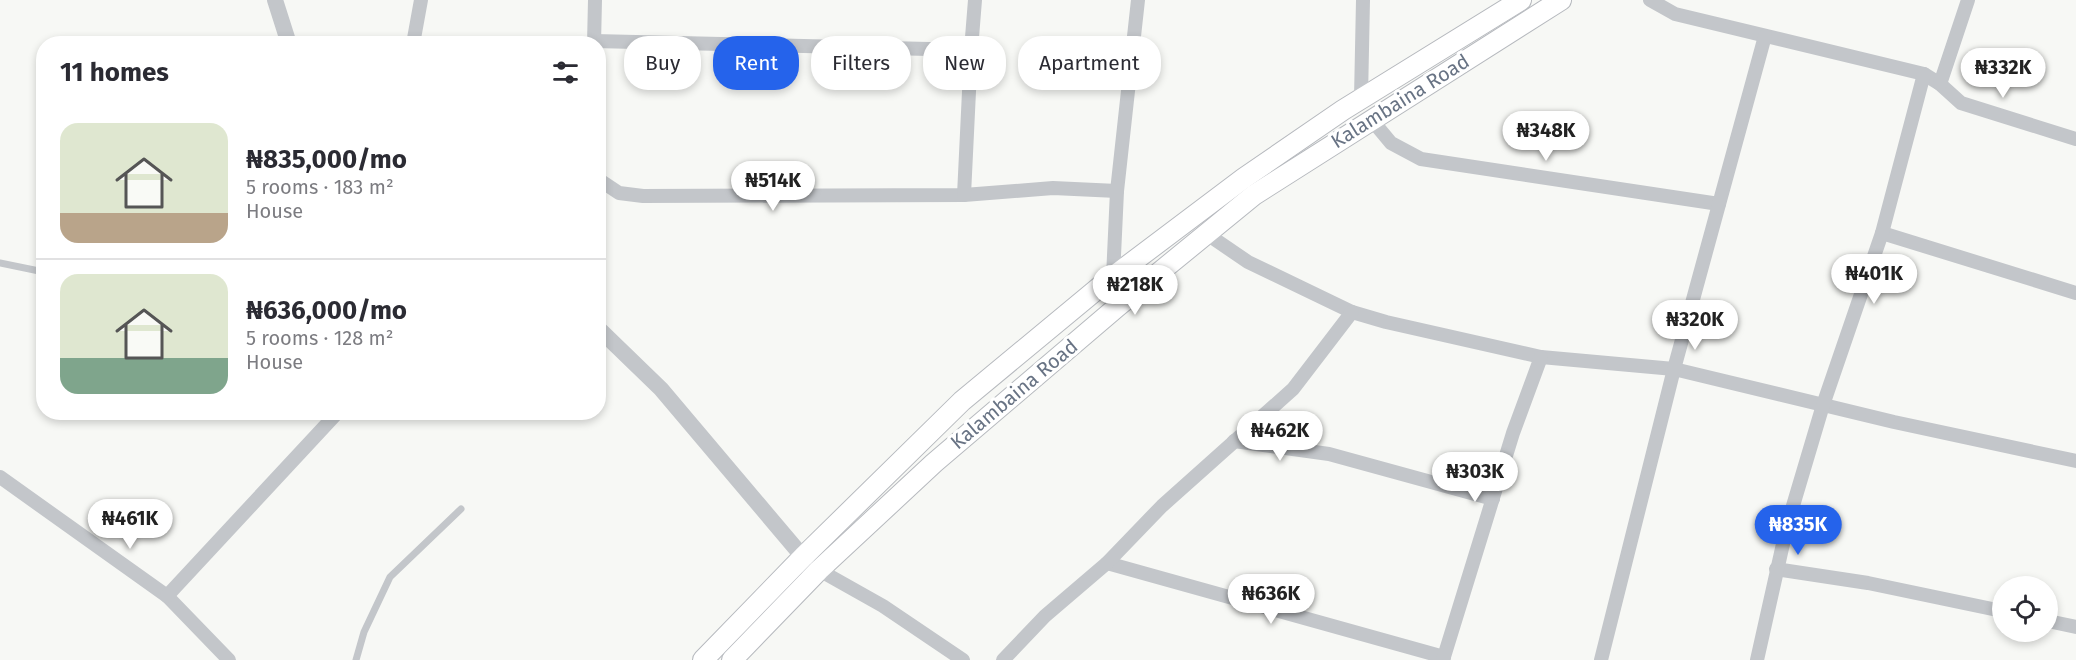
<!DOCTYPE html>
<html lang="en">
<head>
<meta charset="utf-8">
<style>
  :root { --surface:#fff; --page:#f7f7f7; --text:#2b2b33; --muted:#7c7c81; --line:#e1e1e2; --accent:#2563eb }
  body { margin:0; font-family:"Fira Sans",sans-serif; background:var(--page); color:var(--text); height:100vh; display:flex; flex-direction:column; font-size:22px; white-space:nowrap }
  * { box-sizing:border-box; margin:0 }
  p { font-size:20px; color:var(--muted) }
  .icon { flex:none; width:33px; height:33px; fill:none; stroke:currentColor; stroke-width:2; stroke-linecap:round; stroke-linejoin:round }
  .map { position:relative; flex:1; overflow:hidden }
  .sheet { position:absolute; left:36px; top:36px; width:570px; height:384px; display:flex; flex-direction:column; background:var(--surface); border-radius:24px; box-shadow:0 3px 9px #0003 }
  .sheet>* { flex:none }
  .hud { position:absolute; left:624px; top:36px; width:570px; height:54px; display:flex; gap:12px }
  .fabs { position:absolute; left:1992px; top:576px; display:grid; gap:12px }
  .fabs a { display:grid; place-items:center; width:66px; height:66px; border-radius:50%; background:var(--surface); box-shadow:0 3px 9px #0003; font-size:30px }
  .price { position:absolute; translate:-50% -51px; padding:0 14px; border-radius:21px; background:#fff; color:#222; font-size:20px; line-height:39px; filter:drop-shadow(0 2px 3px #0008) }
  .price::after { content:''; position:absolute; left:50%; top:36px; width:18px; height:14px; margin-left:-9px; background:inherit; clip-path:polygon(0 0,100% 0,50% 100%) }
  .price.on { background:var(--accent); color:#fff }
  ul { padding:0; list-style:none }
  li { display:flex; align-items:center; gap:18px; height:150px; padding:0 24px }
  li+li { border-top:2px solid var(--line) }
  li span { display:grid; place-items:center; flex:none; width:168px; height:120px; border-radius:18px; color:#555 }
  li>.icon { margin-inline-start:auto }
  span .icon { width:72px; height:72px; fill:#fffc; stroke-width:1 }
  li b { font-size:26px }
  h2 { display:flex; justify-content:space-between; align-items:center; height:72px; padding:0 24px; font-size:26px }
  .pill { padding:0 21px; border-radius:24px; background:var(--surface); box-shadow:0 3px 9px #0003; font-size:21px; line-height:54px }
  .pill.on { background:var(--accent); color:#fff }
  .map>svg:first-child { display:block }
</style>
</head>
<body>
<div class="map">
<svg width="2076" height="660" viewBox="0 0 2076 660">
  <rect width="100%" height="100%" fill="#f7f8f5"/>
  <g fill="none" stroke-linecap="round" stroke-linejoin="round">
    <!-- secondary casing -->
    <g stroke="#b6b9be" stroke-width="22">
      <g id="secondary">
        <polyline points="703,660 803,557 962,401 1102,285 1244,178 1343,110 1521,0"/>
        <polyline points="732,660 819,570 934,463 1117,307 1254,195 1561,0"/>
      </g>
    </g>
    <!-- service -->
    <g stroke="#c3c6ca" stroke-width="7">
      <polyline points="0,263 44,272"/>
      <polyline points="356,660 364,632 390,577 461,509"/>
    </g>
    <!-- minor -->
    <g stroke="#c3c6ca" stroke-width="14">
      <polyline points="1650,0 1675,14 1924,74 1940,84 1961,103 2076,139"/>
      <polyline points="594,41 971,50 975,0"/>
      <polyline points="413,44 421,0"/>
      <polyline points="594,44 595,0"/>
      <polyline points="1940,84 1968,0"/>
      <polyline points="1361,98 1363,0"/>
      <polyline points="1371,119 1391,143 1421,159 1719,204"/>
      <polyline points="598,179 619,193 643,196 964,195 1053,188 1117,191"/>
      <polyline points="964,195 971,50"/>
      <polyline points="1882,233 2076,293"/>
      <polyline points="1207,234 1248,262 1352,312 1386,322 1541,357 1674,369 1894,422 2076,461"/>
      <polyline points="1113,277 1117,191 1138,0"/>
      <polyline points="1234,441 1329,454 1493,499"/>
      <polyline points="0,477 167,596 229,660"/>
      <polyline points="1107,563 1444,657"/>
      <polyline points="1776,569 1868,583 2002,611"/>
      <polyline points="819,570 883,606 963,660"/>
      <polyline points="167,596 338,412"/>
      <polyline points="2048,621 2076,627"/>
      <polyline points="1003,660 1045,616 1107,563 1162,506 1293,389 1352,312"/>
      <polyline points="1443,660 1513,433 1541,357"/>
      <polyline points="1601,660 1674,369 1765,36"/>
      <polyline points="1757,660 1787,526 1823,405 1882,233 1924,74"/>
    </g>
    <!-- tertiary -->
    <g stroke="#c3c6ca" stroke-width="16">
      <polyline points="275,0 289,44"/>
      <polyline points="598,328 661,389 803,557 813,575"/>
    </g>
    <!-- secondary -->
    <use href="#secondary" stroke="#fff" stroke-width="20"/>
  </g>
  <g text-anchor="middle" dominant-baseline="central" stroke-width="6" stroke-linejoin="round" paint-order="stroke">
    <!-- street labels -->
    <g font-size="20" fill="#687384" stroke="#fff">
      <text transform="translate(1400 101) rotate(-32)">Kalambaina Road</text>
      <text transform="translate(1014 394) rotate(-40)">Kalambaina Road</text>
    </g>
  </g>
</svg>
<div class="fabs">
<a><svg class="icon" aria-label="locate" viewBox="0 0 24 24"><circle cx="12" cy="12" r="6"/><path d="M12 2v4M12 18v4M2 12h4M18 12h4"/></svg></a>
</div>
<b class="price" style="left:2003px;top:99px">₦332K</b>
<b class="price" style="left:1546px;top:162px">₦348K</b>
<b class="price" style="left:773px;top:212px">₦514K</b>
<b class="price" style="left:1874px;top:305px">₦401K</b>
<b class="price" style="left:1135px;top:316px">₦218K</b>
<b class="price" style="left:1695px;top:351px">₦320K</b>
<b class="price" style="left:1280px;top:462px">₦462K</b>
<b class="price" style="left:1475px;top:503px">₦303K</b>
<b class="price" style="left:130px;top:550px">₦461K</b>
<b class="price on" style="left:1798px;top:556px">₦835K</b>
<b class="price" style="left:1271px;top:625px">₦636K</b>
<div class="hud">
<a class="pill">Buy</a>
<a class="pill on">Rent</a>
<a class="pill">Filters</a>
<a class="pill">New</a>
<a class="pill">Apartment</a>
</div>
<section class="sheet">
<h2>11 homes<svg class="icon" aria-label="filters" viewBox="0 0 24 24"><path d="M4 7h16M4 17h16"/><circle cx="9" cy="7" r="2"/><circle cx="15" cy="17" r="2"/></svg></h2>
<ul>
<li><span style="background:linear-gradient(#dfe7d0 75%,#b9a48a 0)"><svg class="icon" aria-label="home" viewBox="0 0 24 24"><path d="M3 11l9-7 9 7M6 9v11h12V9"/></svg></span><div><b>₦835,000/mo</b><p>5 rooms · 183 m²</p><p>House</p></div></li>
<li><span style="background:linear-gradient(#dfe7d0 70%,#7fa58c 0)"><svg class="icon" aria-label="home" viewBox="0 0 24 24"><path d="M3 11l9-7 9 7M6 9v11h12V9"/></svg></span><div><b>₦636,000/mo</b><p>5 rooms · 128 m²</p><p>House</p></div></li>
</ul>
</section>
</div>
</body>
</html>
